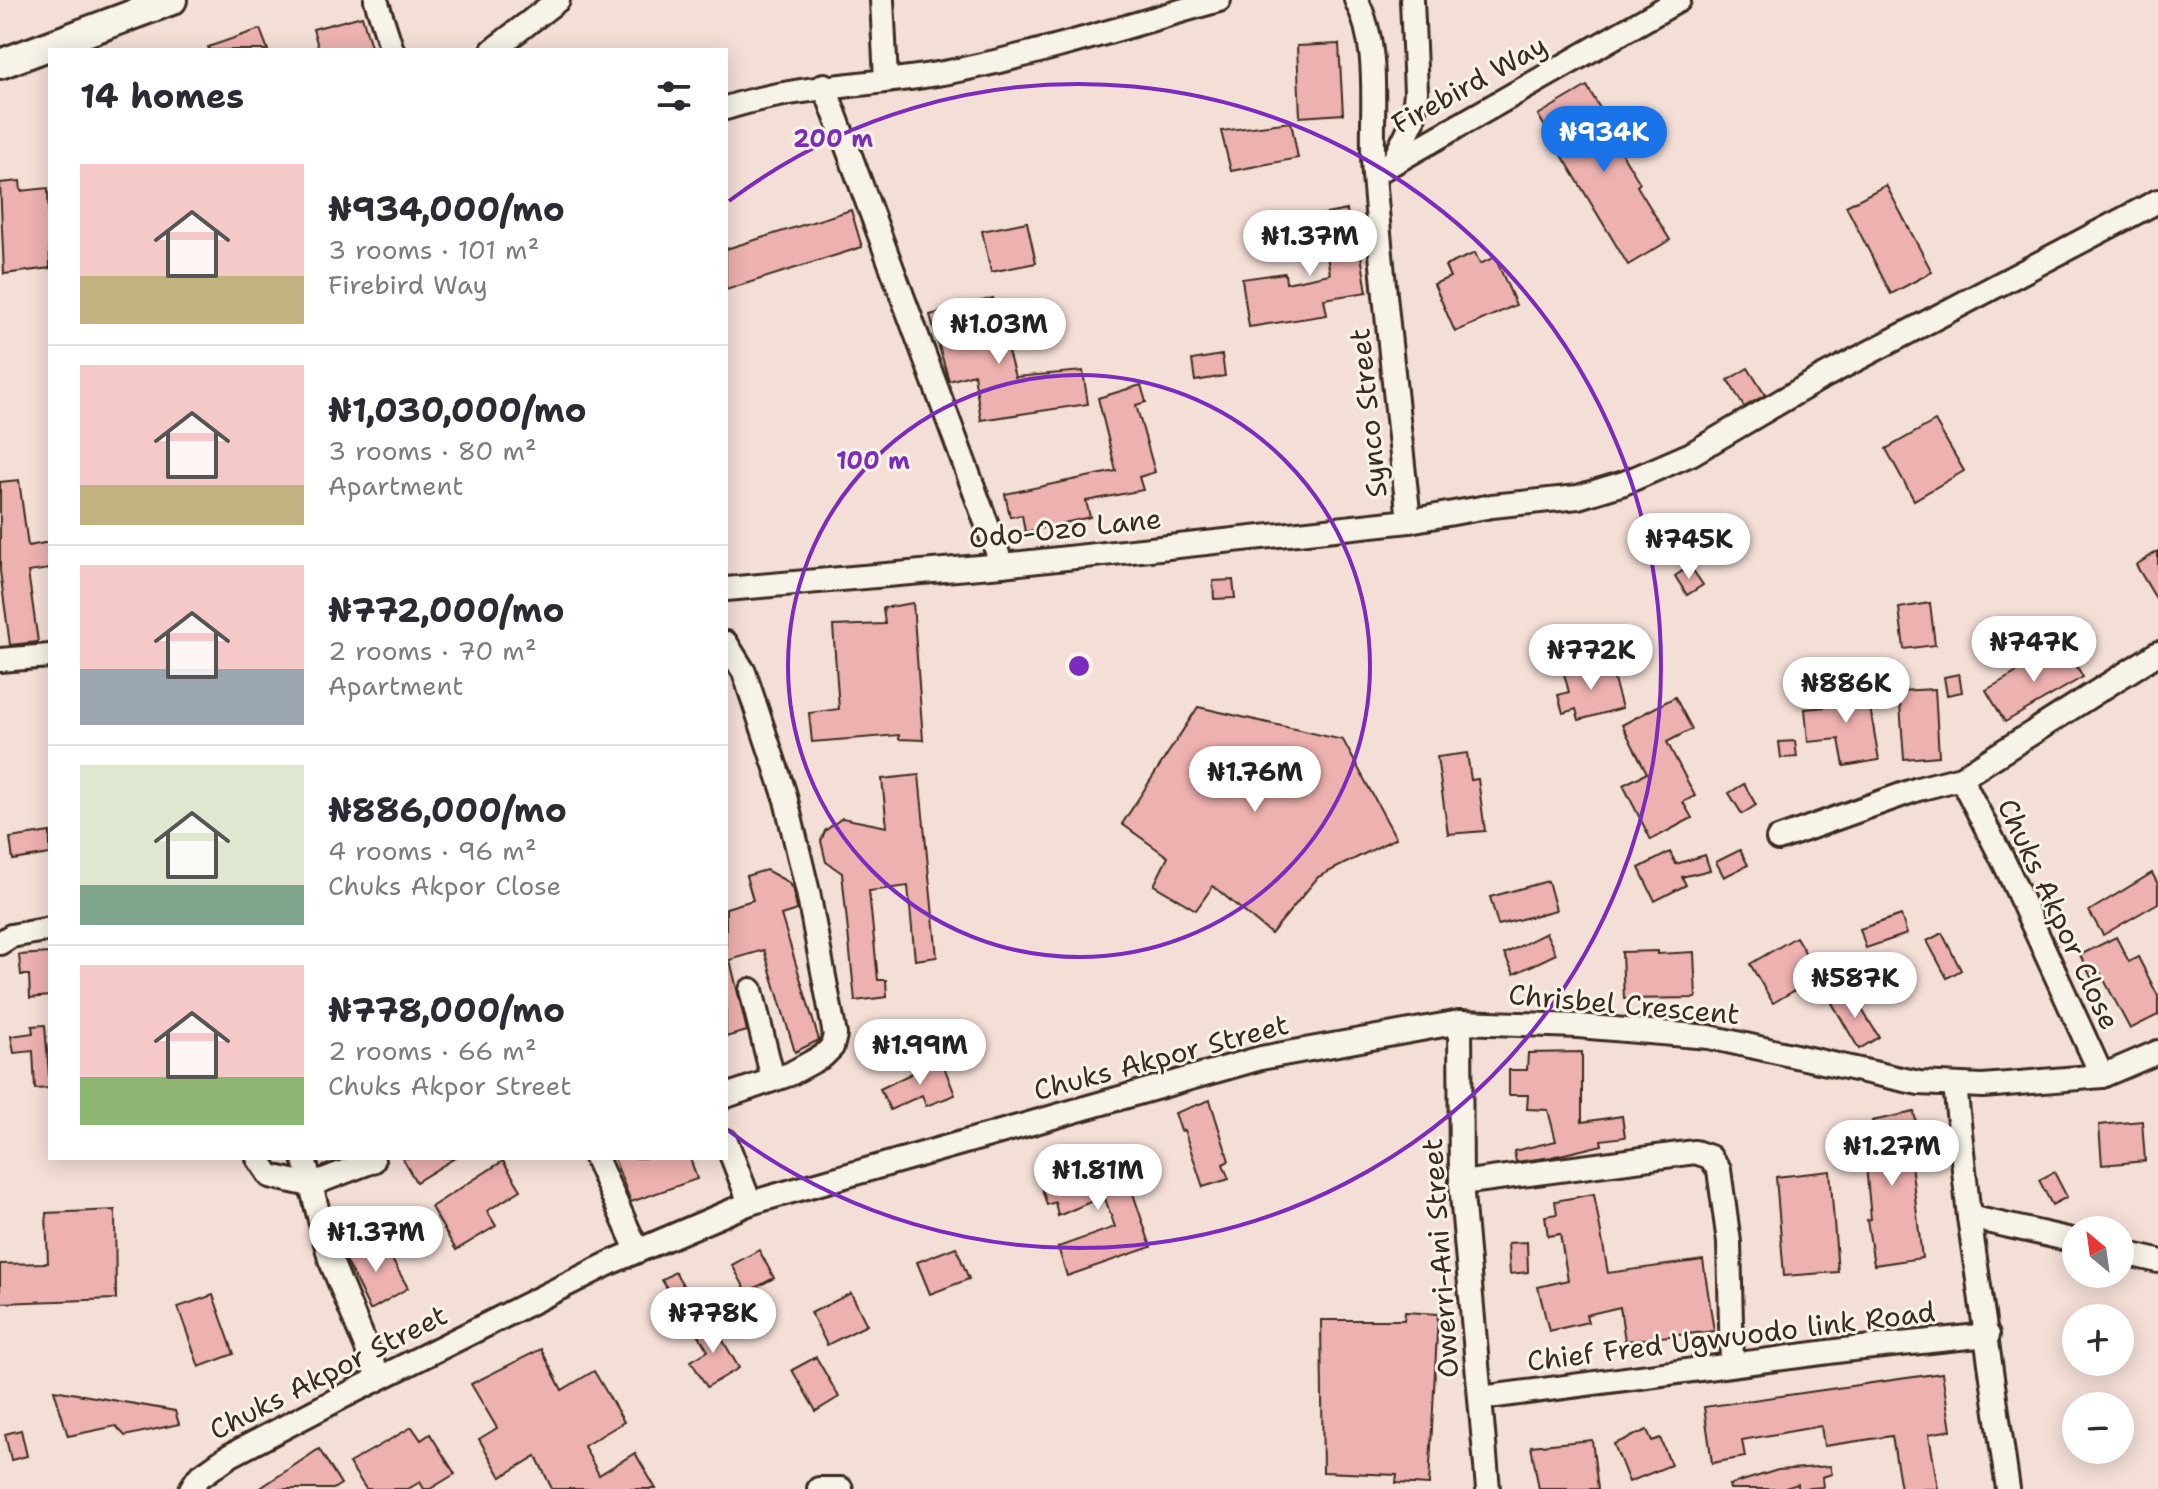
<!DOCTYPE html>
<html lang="en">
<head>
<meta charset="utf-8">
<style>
  :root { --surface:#fff; --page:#f7f7f7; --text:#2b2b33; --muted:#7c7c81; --line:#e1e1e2; --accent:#1a73e8 }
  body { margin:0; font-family:"Shantell Sans",sans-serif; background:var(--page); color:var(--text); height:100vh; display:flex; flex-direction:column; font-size:30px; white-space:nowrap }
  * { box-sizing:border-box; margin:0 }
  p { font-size:26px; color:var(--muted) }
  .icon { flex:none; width:44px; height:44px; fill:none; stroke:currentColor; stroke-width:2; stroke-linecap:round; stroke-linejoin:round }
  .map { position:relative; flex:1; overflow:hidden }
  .drawer { position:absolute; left:48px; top:48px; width:680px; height:1112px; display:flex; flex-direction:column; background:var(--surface); border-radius:0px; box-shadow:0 4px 20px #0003 }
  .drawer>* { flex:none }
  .needle { width:52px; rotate:331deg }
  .fabs { position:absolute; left:2062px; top:1216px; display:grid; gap:16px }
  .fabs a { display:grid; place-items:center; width:72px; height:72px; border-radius:50%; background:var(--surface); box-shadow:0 4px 20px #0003; font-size:40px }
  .price { position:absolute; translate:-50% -68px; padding:0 18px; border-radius:28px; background:#fff; color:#222; font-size:26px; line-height:52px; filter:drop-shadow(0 2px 4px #0008) }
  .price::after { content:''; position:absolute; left:50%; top:48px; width:24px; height:18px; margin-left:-12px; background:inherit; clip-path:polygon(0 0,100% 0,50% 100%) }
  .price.selected { background:var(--accent); color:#fff }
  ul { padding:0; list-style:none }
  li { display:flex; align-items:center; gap:24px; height:200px; padding:0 32px }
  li+li { border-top:2px solid var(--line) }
  li span { display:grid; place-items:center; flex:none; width:224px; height:160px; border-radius:0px; color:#555 }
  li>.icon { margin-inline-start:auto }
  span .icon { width:96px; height:96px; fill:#fffc; stroke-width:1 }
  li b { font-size:34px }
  h2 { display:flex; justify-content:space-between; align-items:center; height:96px; padding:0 32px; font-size:34px }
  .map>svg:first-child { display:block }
</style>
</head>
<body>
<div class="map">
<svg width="2158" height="1489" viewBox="0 0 2158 1489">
  <rect width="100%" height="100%" fill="#f4dfd7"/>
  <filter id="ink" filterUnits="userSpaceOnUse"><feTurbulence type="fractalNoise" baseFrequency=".0125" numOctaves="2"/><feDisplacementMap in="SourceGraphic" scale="16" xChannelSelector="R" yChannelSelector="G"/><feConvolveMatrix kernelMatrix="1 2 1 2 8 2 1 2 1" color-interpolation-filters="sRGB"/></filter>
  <g filter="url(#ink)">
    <!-- building -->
    <g fill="#edb1af" stroke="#3b2a1e" stroke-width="2">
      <polygon points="362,16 372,50 319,50 313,29"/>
      <polygon points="260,29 268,50 209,50 208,47"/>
      <polygon points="1339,44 1343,114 1300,117 1297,46"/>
      <polygon points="1587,86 1609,124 1605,126 1640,183 1637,186 1670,240 1628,265 1538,115"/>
      <polygon points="1291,122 1298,158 1231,171 1221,131"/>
      <polygon points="20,181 21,191 48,188 50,268 4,274 0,183"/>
      <polygon points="1886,185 1932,272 1891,294 1846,206"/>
      <polygon points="851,210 862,247 726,290 726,249"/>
      <polygon points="1347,210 1351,238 1358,237 1367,292 1324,299 1327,315 1249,327 1242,279 1285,273 1286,283 1330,274 1324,237 1306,244 1299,225 1321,218 1321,215"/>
      <polygon points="1027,222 1036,263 991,272 982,231"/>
      <polygon points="1475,253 1480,264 1495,257 1516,305 1455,332 1434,284 1450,277 1445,266"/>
      <polygon points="993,298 1015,377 1083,371 1088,404 981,420 974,374 949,381 930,315"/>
      <polygon points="1222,355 1225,376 1195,381 1192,360"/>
      <polygon points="1748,368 1765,395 1744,407 1728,380"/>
      <polygon points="1141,385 1146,402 1136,405 1155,472 1139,477 1143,490 1086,501 1090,517 1025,532 1022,515 1010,517 1005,494 1116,471 1098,398"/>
      <polygon points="1935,421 1964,471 1914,500 1886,449"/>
      <polygon points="19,480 28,546 50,542 50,569 28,572 38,642 10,645 0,571 0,482"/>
      <polygon points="2158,551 2158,602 2136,565"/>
      <polygon points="1690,566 1703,585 1687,595 1675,576"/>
      <polygon points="1233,580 1235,598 1214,599 1213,581"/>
      <polygon points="913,603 923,740 899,739 899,735 812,742 809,713 839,709 833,626 885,624 883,608"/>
      <polygon points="1930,603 1935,645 1904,649 1899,608"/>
      <polygon points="2064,645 2083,677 2005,722 1986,690"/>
      <polygon points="1609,662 1622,708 1579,720 1576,709 1563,713 1558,695 1569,692 1564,674"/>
      <polygon points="1959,674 1962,692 1947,695 1944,677"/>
      <polygon points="1866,684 1879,760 1844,766 1839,739 1808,742 1805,709 1834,706 1831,690"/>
      <polygon points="1935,689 1939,756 1904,759 1899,691"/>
      <polygon points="1675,697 1692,729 1667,742 1695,796 1683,802 1692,818 1651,840 1623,785 1647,773 1622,725"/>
      <polygon points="1198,707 1343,740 1396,838 1318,877 1271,934 1213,886 1196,910 1154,885 1168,857 1122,824"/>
      <polygon points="1795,741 1797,757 1781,758 1779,742"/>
      <polygon points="1467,753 1471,780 1478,779 1485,831 1448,834 1437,757"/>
      <polygon points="919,775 937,957 915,960 908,886 869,891 878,980 886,980 887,997 855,1001 842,873 826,862 821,841 825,831 842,818 887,827 882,779"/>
      <polygon points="1744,784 1756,805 1742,814 1729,793"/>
      <polygon points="50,832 50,854 13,860 10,838"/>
      <polygon points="1740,850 1748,865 1724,877 1716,862"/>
      <polygon points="1670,852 1676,864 1705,855 1710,870 1682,877 1686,885 1655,901 1639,868"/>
      <polygon points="766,870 788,882 794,892 797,910 781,915 819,1040 795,1052 764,950 730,960 747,1031 726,1037 726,908 753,900 746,876"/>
      <polygon points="2152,873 2158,884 2158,903 2103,935 2089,911"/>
      <polygon points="1548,881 1556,910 1498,925 1490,897"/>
      <polygon points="1901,915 1907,934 1866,948 1860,929"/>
      <polygon points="1546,933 1556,954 1514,974 1504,954"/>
      <polygon points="1942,933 1961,970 1947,978 1927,941"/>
      <polygon points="1796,937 1819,976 1773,1003 1750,964"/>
      <polygon points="2116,937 2129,962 2138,957 2158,996 2158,1015 2130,1029 2100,972 2091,977 2080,955"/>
      <polygon points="1658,951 1658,954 1694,952 1696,998 1624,999 1622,952"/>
      <polygon points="50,953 50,996 30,998 29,975 21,975 19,955"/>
      <polygon points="1851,992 1879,1037 1859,1049 1832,1003"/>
      <polygon points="45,1025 50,1088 35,1089 33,1051 14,1053 11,1036 33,1033 32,1026"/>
      <polygon points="1582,1052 1582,1122 1622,1116 1625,1137 1601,1140 1602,1145 1552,1157 1516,1162 1514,1151 1556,1141 1548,1110 1527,1109 1528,1095 1509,1095 1509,1070 1527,1070 1528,1053"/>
      <polygon points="941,1059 955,1095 926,1106 922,1095 890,1110 880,1089"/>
      <polygon points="1210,1100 1229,1161 1223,1164 1229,1179 1203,1187 1184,1130 1181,1131 1175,1113"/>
      <polygon points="1914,1112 1922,1151 1910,1154 1922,1258 1874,1265 1867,1220 1871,1219 1866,1166 1858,1131 1874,1127 1872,1121"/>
      <polygon points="2142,1121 2145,1161 2102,1165 2099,1125"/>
      <polygon points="1119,1152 1151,1247 1067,1276 1058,1247 1115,1227 1104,1196 1058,1216 1055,1202 1047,1205 1039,1179"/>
      <polygon points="402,1158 455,1158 416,1182"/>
      <polygon points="614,1158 690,1158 697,1179 631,1202"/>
      <polygon points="503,1161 521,1190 487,1211 496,1226 456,1250 431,1207"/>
      <polygon points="1830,1171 1838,1272 1784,1276 1776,1177"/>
      <polygon points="2054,1172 2067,1197 2052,1205 2039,1180"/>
      <polygon points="1594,1194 1608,1273 1703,1260 1714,1331 1625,1341 1620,1307 1586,1315 1588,1322 1549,1331 1538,1287 1568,1280 1560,1234 1548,1236 1545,1216 1557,1214 1555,1201"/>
      <polygon points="115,1210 116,1299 0,1303 0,1264 48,1263 46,1213"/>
      <polygon points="380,1238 408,1288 370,1310 345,1258"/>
      <polygon points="1527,1242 1528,1272 1510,1274 1508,1243"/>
      <polygon points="956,1247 969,1279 930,1294 917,1262"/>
      <polygon points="759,1250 774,1278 747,1292 732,1265"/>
      <polygon points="675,1272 683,1285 670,1293 662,1280"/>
      <polygon points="851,1293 867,1325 827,1345 811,1313"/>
      <polygon points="213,1295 234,1354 199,1367 178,1307"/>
      <polygon points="1405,1312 1438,1314 1429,1485 1396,1483 1397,1475 1323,1472 1321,1320 1404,1320"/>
      <polygon points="709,1317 739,1368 707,1387 691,1361 708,1351 693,1326"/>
      <polygon points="541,1349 562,1390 594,1371 624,1422 584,1446 599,1475 635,1453 656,1489 552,1489 536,1456 501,1477 479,1439 497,1428 471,1384"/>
      <polygon points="816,1357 839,1397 816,1411 792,1370"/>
      <polygon points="1942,1373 1951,1430 1929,1434 1938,1489 1901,1489 1892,1436 1824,1446 1821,1426 1742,1440 1745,1457 1712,1463 1704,1407"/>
      <polygon points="54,1390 175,1411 179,1424 125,1436 116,1426 68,1436"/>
      <polygon points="412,1427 421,1440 430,1434 455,1474 430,1489 424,1489 420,1482 408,1489 366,1489 349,1463"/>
      <polygon points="21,1430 27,1456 11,1460 5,1434"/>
      <polygon points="1647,1430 1652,1441 1660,1438 1671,1465 1629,1482 1614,1444"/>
      <polygon points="1592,1440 1598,1489 1539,1489 1531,1446"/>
      <polygon points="319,1449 341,1484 333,1489 259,1489"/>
      <polygon points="1830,1466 1832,1474 1822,1477 1823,1487 1798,1489 1798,1484 1782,1489 1730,1489 1729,1485 1778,1470"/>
    </g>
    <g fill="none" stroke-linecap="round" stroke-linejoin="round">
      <!-- minor casing -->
      <g stroke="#3b2a1e" stroke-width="28">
        <g id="minor">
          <polyline points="376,0 392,50"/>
          <polyline points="882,0 886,80"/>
          <path d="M1356 0C1383 51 1369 119 1374 175 1383 290 1397 406 1409 521"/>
          <polyline points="493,50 558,0"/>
          <polyline points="824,85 1002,565"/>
          <path d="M726 108C801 84 878 86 954 71 1043 53 1131 25 1219 0"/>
          <polyline points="1394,160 1413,121 1416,92 1412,0"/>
          <polyline points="1374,174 1679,0"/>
          <polyline points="726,589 1002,565 1409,521 1492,506 1578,497 1624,483 1691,454 1819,379 2158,201"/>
          <polyline points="726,643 744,672 784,792 808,892 835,1035 832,1047 823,1056 790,1074 726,1096"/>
          <polyline points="0,660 50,656"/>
          <polyline points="1961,778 2005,864 2102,1076"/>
          <polyline points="1778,839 1918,789 1961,778 2158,653"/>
          <polyline points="0,943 11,936 50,929"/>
          <polyline points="751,990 773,1079"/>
          <polyline points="1460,1022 1461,1183 1488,1489"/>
          <polyline points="1955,1085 1969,1217 2008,1489"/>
          <polyline points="726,1141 750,1203"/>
          <polyline points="258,1158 270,1176 310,1185 373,1161"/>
          <polyline points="304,1158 330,1259 379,1378"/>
          <polyline points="596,1158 637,1250"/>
          <polyline points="1461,1183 1695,1152 1710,1157 1719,1170 1729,1242 1732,1364"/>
          <polyline points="1969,1217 2076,1241"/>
          <polyline points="2120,1252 2158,1261"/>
          <polyline points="1481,1398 1844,1350 1988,1335"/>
          <polyline points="191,1489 198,1478 229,1456 342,1397 614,1261 750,1203 1261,1058 1460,1022 1578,1026 1709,1037 1919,1083 1983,1086 2102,1076 2158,1052"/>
          <polyline points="819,1489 841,1489"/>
        </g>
      </g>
      <!-- tertiary casing -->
      <g stroke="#3b2a1e" stroke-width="34">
        <polyline id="tertiary" points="0,64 172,0"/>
      </g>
      <!-- minor -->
      <use href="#minor" stroke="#f7f3e8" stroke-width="22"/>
      <!-- tertiary -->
      <use href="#tertiary" stroke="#f7f3e8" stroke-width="28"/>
    </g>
  </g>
  <!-- distance rings -->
  <g fill="none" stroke="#7b2cbf" stroke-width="4">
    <circle cx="1079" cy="666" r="291"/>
    <path d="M729 201A582 582 0 1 1 729 1131"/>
  </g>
  <g text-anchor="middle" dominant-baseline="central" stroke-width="6" stroke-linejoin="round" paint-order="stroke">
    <!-- street labels -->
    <g font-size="28" fill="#3b2a1e" stroke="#f7f3e8">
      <text transform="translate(1469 84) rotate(-29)">Firebird Way</text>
      <text transform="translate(1368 413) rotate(-96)">Synco Street</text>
      <text transform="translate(1065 528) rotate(-6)">Odo-Ozo Lane</text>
      <text transform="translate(2059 914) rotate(65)">Chuks Akpor Close</text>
      <text transform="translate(1624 1004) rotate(5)">Chrisbel Crescent</text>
      <text transform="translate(1161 1057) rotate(-15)">Chuks Akpor Street</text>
      <text transform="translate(1440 1258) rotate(-94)">Owerri-Ani Street</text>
      <text transform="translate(1731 1336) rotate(-7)">Chief Fred Ugwuodo link Road</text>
      <text transform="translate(328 1372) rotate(-27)">Chuks Akpor Street</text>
    </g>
  </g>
  <circle cx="1079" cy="666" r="12" fill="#7b2cbf" stroke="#f7f3e8" stroke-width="4"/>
  <g font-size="24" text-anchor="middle" font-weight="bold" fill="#7b2cbf" stroke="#f7f3e8" stroke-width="6" stroke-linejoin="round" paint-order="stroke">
    <text x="833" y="147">200 m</text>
    <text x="873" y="469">100 m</text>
  </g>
</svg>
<div class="fabs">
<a><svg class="needle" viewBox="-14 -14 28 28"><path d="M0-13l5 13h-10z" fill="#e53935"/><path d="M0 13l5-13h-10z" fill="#7c7c81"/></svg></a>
<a>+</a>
<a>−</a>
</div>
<b class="price selected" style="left:1604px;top:174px">₦934K</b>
<b class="price" style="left:1310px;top:278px">₦1.37M</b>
<b class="price" style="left:999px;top:366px">₦1.03M</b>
<b class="price" style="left:1689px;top:581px">₦745K</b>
<b class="price" style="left:2034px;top:684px">₦747K</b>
<b class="price" style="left:1591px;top:692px">₦772K</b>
<b class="price" style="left:1846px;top:725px">₦886K</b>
<b class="price" style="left:1255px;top:814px">₦1.76M</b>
<b class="price" style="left:1855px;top:1020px">₦587K</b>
<b class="price" style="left:920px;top:1087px">₦1.99M</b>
<b class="price" style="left:1892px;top:1188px">₦1.27M</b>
<b class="price" style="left:1098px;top:1212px">₦1.81M</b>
<b class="price" style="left:376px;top:1274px">₦1.37M</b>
<b class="price" style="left:713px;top:1355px">₦778K</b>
<section class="drawer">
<h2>14 homes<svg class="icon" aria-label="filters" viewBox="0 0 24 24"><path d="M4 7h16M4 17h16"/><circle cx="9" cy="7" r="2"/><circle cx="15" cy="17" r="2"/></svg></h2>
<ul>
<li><span style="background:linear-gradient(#f6c9c9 70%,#c2b280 0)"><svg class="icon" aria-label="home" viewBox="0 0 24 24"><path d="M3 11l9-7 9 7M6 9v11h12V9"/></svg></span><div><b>₦934,000/mo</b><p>3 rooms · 101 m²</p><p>Firebird Way</p></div></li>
<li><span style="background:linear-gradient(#f6c9c9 75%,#c2b280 0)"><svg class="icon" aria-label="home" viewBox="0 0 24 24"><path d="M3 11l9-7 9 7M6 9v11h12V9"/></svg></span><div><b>₦1,030,000/mo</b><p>3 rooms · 80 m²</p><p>Apartment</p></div></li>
<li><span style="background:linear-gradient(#f6c9c9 65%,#9aa5b1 0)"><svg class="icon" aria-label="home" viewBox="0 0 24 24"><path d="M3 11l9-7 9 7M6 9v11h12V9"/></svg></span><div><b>₦772,000/mo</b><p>2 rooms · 70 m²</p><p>Apartment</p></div></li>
<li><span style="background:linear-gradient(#dfe7d0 75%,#7fa58c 0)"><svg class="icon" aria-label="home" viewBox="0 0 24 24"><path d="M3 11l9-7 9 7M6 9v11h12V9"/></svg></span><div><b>₦886,000/mo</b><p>4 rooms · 96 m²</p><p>Chuks Akpor Close</p></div></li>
<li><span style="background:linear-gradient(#f6c9c9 70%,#8fb573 0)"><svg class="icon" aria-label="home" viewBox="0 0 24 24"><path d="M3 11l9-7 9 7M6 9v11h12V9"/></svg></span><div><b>₦778,000/mo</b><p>2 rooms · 66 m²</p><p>Chuks Akpor Street</p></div></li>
</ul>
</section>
</div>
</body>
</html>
